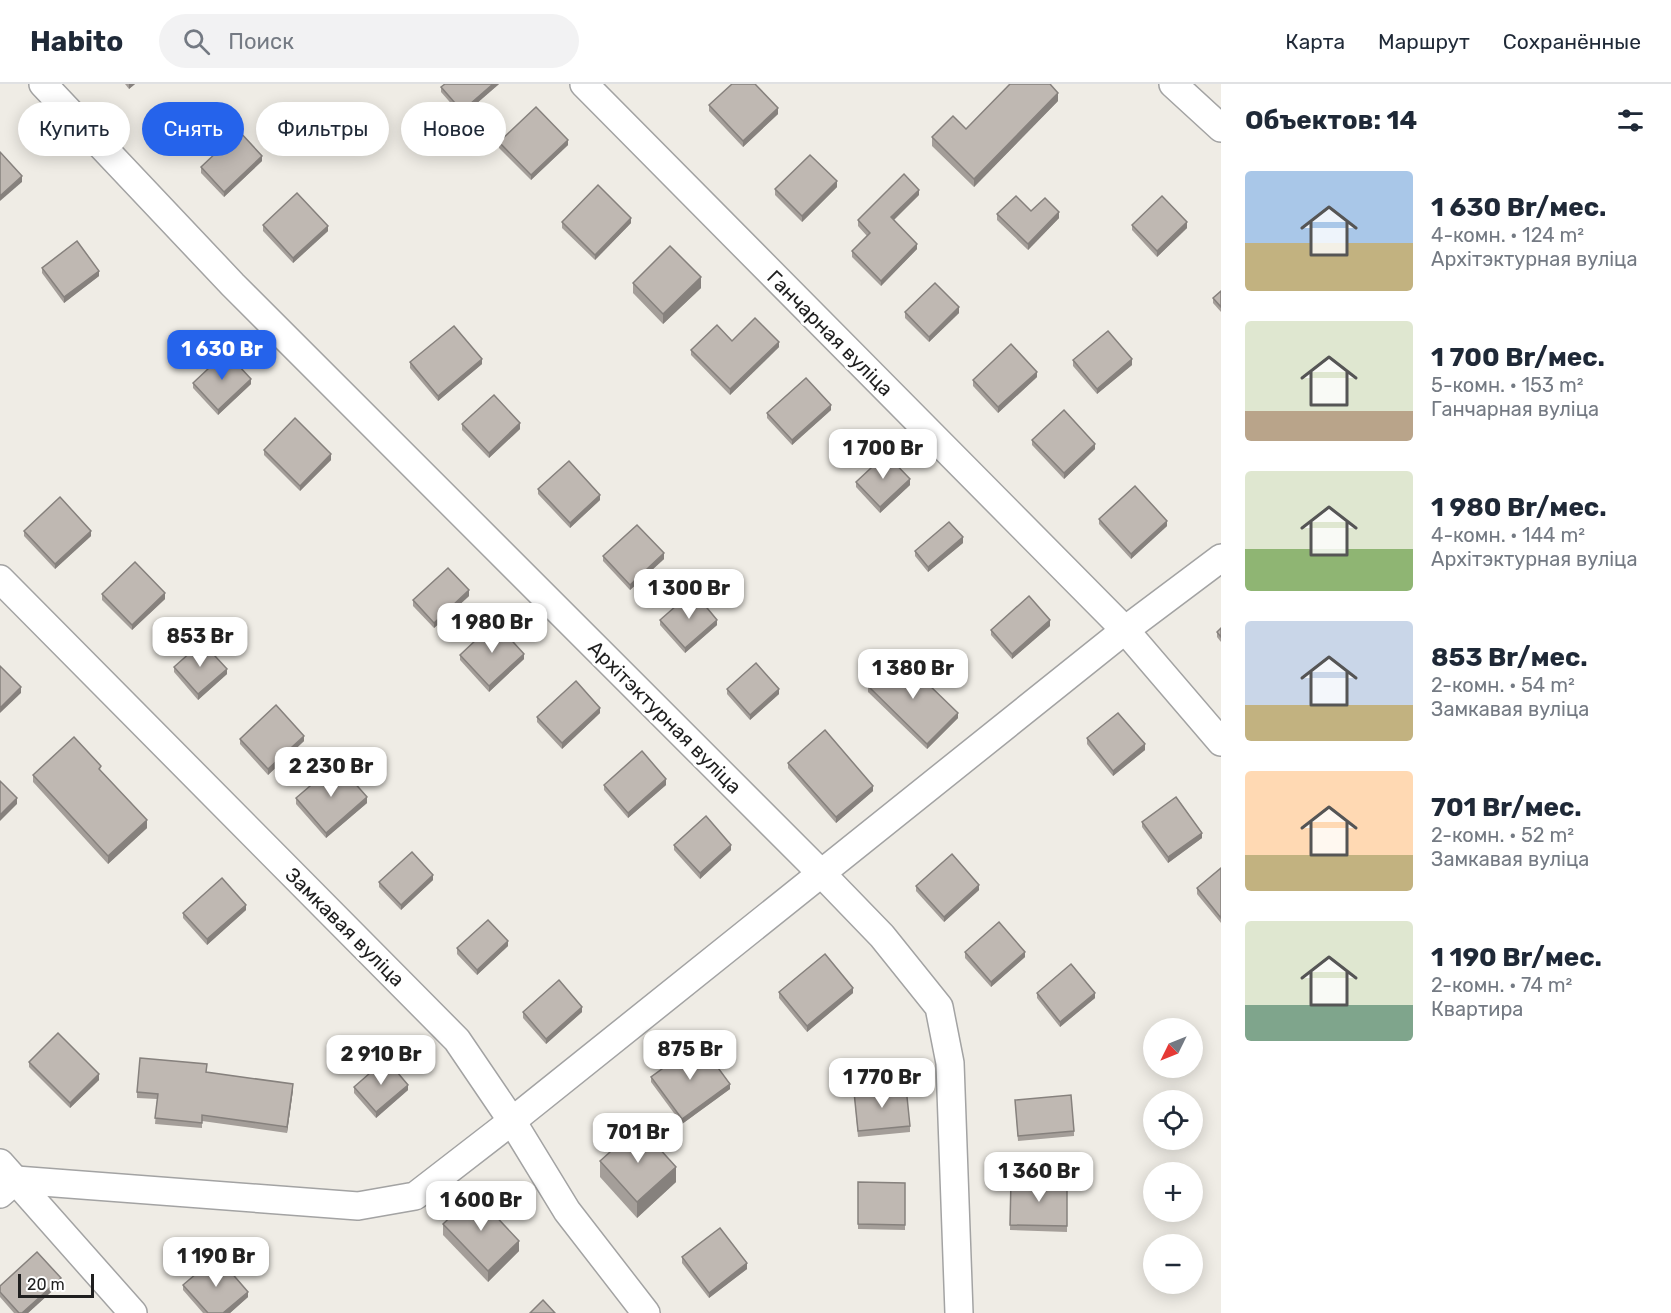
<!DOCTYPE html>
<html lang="ru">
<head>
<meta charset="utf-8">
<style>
  :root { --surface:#fff; --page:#f2f2f3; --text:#1f2937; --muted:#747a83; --line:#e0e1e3; --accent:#2563eb }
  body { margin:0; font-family:Rubik,sans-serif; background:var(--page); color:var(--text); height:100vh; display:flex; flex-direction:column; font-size:22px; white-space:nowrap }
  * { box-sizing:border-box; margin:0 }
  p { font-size:20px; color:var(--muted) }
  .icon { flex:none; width:33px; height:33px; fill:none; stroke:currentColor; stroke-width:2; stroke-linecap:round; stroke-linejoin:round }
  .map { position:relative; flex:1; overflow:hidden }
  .sheet { display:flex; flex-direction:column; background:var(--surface); width:450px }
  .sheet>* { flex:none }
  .guide { position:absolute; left:18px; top:18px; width:570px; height:54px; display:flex; gap:12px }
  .needle { width:39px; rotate:227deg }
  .tools { position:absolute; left:1143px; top:934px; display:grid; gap:12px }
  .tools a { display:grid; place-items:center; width:60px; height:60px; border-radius:50%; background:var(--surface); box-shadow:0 3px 15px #0003; font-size:30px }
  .scale { position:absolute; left:18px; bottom:15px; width:76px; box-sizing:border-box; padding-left:6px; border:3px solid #1f1f1f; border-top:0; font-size:16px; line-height:21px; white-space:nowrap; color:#1f1f1f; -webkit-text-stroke:4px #fff; paint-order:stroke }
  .price { position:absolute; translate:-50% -51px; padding:0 14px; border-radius:12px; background:#fff; color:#222; font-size:20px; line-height:39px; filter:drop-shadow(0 2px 3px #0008) }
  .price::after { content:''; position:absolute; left:50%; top:36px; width:18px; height:14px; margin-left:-9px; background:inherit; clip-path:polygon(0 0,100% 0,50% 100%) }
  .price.current { background:var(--accent); color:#fff }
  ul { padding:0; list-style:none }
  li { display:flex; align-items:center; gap:18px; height:150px; padding:0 24px }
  li span { display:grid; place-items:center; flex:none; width:168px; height:120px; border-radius:6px; color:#555 }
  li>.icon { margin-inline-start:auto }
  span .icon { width:72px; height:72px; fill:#fffc; stroke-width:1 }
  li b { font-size:26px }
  h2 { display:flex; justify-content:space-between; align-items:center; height:72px; padding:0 24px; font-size:26px }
  .tag { padding:0 21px; border-radius:27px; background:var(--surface); box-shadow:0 3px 15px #0003; font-size:21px; line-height:54px }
  .tag.current { background:var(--accent); color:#fff }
  header { display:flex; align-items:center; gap:36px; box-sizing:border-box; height:84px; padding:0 30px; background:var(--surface); border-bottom:2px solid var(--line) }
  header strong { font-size:28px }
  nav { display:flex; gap:33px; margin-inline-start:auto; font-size:21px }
  .search { width:420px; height:54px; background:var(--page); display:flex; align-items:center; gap:15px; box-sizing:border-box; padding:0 21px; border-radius:33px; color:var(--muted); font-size:22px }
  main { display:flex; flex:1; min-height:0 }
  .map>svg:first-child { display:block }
</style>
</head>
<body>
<header>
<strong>Habito</strong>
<div class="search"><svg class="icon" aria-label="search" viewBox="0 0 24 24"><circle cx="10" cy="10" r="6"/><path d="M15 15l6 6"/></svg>Поиск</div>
<nav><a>Карта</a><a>Маршрут</a><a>Сохранённые</a></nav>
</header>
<main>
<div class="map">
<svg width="1221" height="1229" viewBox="0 0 1221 1229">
  <rect width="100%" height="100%" fill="#efece5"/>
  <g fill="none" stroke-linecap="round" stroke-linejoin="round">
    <!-- minor casing -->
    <g stroke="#a3a3a3" stroke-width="30">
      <g id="minor">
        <polyline points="43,0 233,201 822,790 882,852 939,923 950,979 959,1229"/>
        <polyline points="584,0 1125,546 1221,658"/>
        <polyline points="1173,0 1221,44"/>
        <polyline points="0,495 457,956 512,1037 567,1127 646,1229"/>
        <polyline points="0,1079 133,1229"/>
        <polyline points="0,1110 16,1096 358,1122 415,1112 512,1037 1125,546 1221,474"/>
      </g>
    </g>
    <!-- minor -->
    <use href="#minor" stroke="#fff" stroke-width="27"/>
  </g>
  <!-- wall -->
  <g fill="#a49e99">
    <polygon points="125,0 135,0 129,5"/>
    <polygon points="499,0 462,32 441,8 441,3"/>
    <polygon points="1058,17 974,103 932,62 932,53 966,45"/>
    <polygon points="709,21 778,30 743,63 709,27"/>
    <polygon points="499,58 568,61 531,96 499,64"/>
    <polygon points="262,77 224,113 201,89 201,83"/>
    <polygon points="837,103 802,138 775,111 775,105"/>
    <polygon points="919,111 893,136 917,165 881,202 852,173 852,167 867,152 858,142 858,136"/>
    <polygon points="1031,127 1059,134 1028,166 997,136 997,130"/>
    <polygon points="562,138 631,139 595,176 562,144"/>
    <polygon points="263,141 328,147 293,179 263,147"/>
    <polygon points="1132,141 1187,144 1157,173 1132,146"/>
    <polygon points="42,184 99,192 64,219 42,189"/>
    <polygon points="633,199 701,204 663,240 633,209"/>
    <polygon points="1221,207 1221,228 1213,219 1213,214"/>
    <polygon points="905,228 959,229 929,258 905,234"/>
    <polygon points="732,257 779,263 730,311 691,271 691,266"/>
    <polygon points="1073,276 1132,281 1097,310 1073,282"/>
    <polygon points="410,278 482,280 438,317 410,284"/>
    <polygon points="1037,293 998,329 973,302 973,296"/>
    <polygon points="193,299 251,300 218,331 193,304"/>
    <polygon points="831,326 792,361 767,334 767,329"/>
    <polygon points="462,340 520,345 489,374 462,346"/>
    <polygon points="1032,356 1095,365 1064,395 1032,361"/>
    <polygon points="264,366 331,376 300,407 264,371"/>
    <polygon points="856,398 910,401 880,429 856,403"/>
    <polygon points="538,405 600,416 570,444 538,410"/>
    <polygon points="1099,435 1167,442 1131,475 1099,440"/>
    <polygon points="24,447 91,452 55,485 24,452"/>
    <polygon points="963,459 928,488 915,472 915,467"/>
    <polygon points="603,472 664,475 630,506 603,477"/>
    <polygon points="102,510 165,515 132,546 102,516"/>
    <polygon points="469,512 434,544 413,522 413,516"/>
    <polygon points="660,536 717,541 685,569 660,541"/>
    <polygon points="1050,542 1012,575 991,551 991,546"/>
    <polygon points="1221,544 1221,558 1217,553 1217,548"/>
    <polygon points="460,571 524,575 489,608 460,576"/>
    <polygon points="174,583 227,590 198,616 174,588"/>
    <polygon points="868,602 958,634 927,665 868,608"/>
    <polygon points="727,605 779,610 750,636 727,610"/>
    <polygon points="600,629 562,665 537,638 537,633"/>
    <polygon points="1087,654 1145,666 1113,692 1087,660"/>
    <polygon points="240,655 304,657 268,691 240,660"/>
    <polygon points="788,679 873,707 836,739 788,684"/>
    <polygon points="33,691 147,744 108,780 33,698"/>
    <polygon points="604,701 666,701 628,734 604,706"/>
    <polygon points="296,714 367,719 326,754 296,720"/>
    <polygon points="1142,738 1202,754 1168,779 1142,743"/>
    <polygon points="674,761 731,766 700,795 674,766"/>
    <polygon points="1221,784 1221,839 1197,810 1197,804"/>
    <polygon points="433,796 401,826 379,803 379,798"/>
    <polygon points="916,802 979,806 944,838 916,807"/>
    <polygon points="246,826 207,861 183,834 183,829"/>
    <polygon points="508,862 477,891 457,870 457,864"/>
    <polygon points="965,868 1025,873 991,903 965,874"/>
    <polygon points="779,908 853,909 807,948 779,914"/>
    <polygon points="1037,909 1095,914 1060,943 1037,914"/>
    <polygon points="523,928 582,928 546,960 523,934"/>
    <polygon points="29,978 99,996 70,1024 29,983"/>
    <polygon points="207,988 293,1006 287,1049 202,1037 202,1044 155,1040 157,1015 137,1014 137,1008"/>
    <polygon points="651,993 730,1005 682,1040 651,998"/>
    <polygon points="354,1003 408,1006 376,1034 354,1009"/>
    <polygon points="854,1008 910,1042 910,1048 858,1053"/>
    <polygon points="1015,1016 1074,1047 1074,1052 1018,1057"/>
    <polygon points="600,1077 676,1098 637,1134 600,1093"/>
    <polygon points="1011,1096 1067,1098 1067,1148 1010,1146"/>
    <polygon points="858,1098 905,1099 905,1146 858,1145"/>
    <polygon points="443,1140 519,1167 488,1198 443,1151"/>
    <polygon points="682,1173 747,1185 709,1214 682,1179"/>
    <polygon points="61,1199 28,1229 14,1229 0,1213 0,1202"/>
    <polygon points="183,1201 248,1213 230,1229 203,1229 183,1206"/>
  </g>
  <!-- shaded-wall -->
  <g fill="#86817d">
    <polygon points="129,0 135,0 129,5"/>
    <polygon points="493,0 499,0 462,32 462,27"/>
    <polygon points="1058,9 1058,17 974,103 974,95"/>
    <polygon points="778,24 778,30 743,63 743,57"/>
    <polygon points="568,56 568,61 531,96 531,91"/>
    <polygon points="262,72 262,77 224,113 224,108"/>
    <polygon points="22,92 22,98 0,117 0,112"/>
    <polygon points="837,97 837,103 802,138 802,132"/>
    <polygon points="919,106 919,111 891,139 891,133"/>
    <polygon points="1059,128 1059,134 1028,166 1028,160"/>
    <polygon points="631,134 631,139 595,176 595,171"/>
    <polygon points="1187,138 1187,144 1157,173 1157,167"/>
    <polygon points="328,142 328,147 293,179 293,174"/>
    <polygon points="917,160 917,165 881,202 881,197"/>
    <polygon points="99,187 99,192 64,219 64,213"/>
    <polygon points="701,193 701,204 663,240 663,230"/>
    <polygon points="959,223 959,229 929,258 929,253"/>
    <polygon points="779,258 779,263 730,311 730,305"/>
    <polygon points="482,275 482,280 438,317 438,312"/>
    <polygon points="1132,275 1132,281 1097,310 1097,305"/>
    <polygon points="1037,288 1037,293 998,329 998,323"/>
    <polygon points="251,295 251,300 218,331 218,326"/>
    <polygon points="831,321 831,326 792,361 792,356"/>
    <polygon points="520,339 520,345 489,374 489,369"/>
    <polygon points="1095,360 1095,365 1064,395 1064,389"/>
    <polygon points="331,370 331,376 300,407 300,402"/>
    <polygon points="910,395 910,401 880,429 880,423"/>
    <polygon points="600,411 600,416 570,444 570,439"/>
    <polygon points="1167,437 1167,442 1131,475 1131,470"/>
    <polygon points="91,447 91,452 55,485 55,480"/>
    <polygon points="963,453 963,459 928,488 928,483"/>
    <polygon points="664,469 664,475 630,506 630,501"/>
    <polygon points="469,506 469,512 434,544 434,539"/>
    <polygon points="165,509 165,515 132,546 132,541"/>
    <polygon points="717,536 717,541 685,569 685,564"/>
    <polygon points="1050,536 1050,542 1012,575 1012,570"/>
    <polygon points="524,570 524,575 489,608 489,602"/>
    <polygon points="227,585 227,590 198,616 198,610"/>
    <polygon points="21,603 21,609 0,629 0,624"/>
    <polygon points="779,605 779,610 750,636 750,631"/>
    <polygon points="600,624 600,629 562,665 562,659"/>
    <polygon points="958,629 958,634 927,665 927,660"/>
    <polygon points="304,652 304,657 268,691 268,685"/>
    <polygon points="1145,660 1145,666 1113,692 1113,687"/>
    <polygon points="666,695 666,701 628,734 628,729"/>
    <polygon points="873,702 873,707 836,739 836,733"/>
    <polygon points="367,713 367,719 326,754 326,749"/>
    <polygon points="17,714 17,720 0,737 0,731"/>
    <polygon points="147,736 147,744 108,780 108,772"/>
    <polygon points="1202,749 1202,754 1168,779 1168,773"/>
    <polygon points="731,761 731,766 700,795 700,789"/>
    <polygon points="433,791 433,796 401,826 401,821"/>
    <polygon points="979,801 979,806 944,838 944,833"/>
    <polygon points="246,821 246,826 207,861 207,855"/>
    <polygon points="508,857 508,862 477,891 477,886"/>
    <polygon points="1025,868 1025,873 991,903 991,898"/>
    <polygon points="853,904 853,909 807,948 807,942"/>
    <polygon points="1095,909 1095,914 1060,943 1060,938"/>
    <polygon points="582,923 582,928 546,960 546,955"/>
    <polygon points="99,990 99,996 70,1024 70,1019"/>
    <polygon points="293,1000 293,1006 287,1049 287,1043"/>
    <polygon points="730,1000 730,1005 682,1040 682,1035"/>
    <polygon points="408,1001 408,1006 376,1034 376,1028"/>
    <polygon points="676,1083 676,1098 637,1134 637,1118"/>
    <polygon points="519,1157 519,1167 488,1198 488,1187"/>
    <polygon points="747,1179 747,1185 709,1214 709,1209"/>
    <polygon points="61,1194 61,1199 28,1229 22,1229"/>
    <polygon points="248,1208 248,1213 230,1229 223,1229"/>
  </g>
  <!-- building -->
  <g fill="#bfb8b2" stroke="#86817d" stroke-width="1.5">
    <polygon points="445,0 493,0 462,27 441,3"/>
    <polygon points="732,0 755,0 778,24 743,57 709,21"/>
    <polygon points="1010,0 1050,0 1058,9 974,95 932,53 953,32 966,45"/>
    <polygon points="536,23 568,56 531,91 499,58"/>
    <polygon points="239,47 262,72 224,108 201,83"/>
    <polygon points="0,68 22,92 0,112"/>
    <polygon points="810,71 837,97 802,132 775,105"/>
    <polygon points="904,90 919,106 891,133 917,160 881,197 852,167 870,149 858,136"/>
    <polygon points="598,101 631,134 595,171 562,138"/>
    <polygon points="297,109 328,142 293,174 263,141"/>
    <polygon points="1016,112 1031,127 1045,114 1059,128 1028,160 997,130"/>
    <polygon points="1162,112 1187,138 1157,167 1132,141"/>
    <polygon points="77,157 99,187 64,213 42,184"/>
    <polygon points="670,162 701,193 663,230 633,199"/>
    <polygon points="935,199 959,223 929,253 905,228"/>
    <polygon points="1221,207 1221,223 1213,214"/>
    <polygon points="755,234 779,258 730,305 691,266 717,241 732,257"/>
    <polygon points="454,242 482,275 438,312 410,278"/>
    <polygon points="1108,247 1132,275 1097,305 1073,276"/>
    <polygon points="1011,260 1037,288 998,323 973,296"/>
    <polygon points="226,268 251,295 218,326 193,299"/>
    <polygon points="806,294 831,321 792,356 767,329"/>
    <polygon points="494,311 520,339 489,369 462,340"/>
    <polygon points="1064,326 1095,360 1064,389 1032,356"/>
    <polygon points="295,334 331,370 300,402 264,366"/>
    <polygon points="886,370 910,395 880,423 856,398"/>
    <polygon points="569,377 600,411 570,439 538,405"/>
    <polygon points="1135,402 1167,437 1131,470 1099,435"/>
    <polygon points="60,413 91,447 55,480 24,447"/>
    <polygon points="949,438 963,453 928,483 915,467"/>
    <polygon points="637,441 664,469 630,501 603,472"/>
    <polygon points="135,478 165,509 132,541 102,510"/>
    <polygon points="448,484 469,506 434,539 413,516"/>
    <polygon points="693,507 717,536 685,564 660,536"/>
    <polygon points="1029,512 1050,536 1012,570 991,546"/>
    <polygon points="495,538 524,570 489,602 460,571"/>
    <polygon points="1221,544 1221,553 1217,548"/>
    <polygon points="202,558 227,585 198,610 174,583"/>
    <polygon points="898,571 958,629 927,660 868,602"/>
    <polygon points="756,579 779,605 750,631 727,605"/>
    <polygon points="0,582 21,603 0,624"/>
    <polygon points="576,597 600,624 562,659 537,633"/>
    <polygon points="276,621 304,652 268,685 240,655"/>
    <polygon points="1118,629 1145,660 1113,687 1087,654"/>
    <polygon points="825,646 873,702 836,733 788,679"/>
    <polygon points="74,653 101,682 99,685 147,736 108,772 33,691"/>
    <polygon points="642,667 666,695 628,729 604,701"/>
    <polygon points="337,679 367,713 326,749 296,714"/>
    <polygon points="0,697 17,714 0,731"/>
    <polygon points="1176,713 1202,749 1168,773 1142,738"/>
    <polygon points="706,732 731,761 700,789 674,761"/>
    <polygon points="412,768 433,791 401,821 379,798"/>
    <polygon points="952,770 979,801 944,833 916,802"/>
    <polygon points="1221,784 1221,834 1197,804"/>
    <polygon points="222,794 246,821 207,855 183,829"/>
    <polygon points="488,836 508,857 477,886 457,864"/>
    <polygon points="999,838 1025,868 991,898 965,868"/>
    <polygon points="825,870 853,904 807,942 779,908"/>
    <polygon points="1071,880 1095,909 1060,938 1037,909"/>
    <polygon points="559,896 582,923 546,955 523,928"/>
    <polygon points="58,949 99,990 70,1019 29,978"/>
    <polygon points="699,958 730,1000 682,1035 651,993"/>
    <polygon points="140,974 207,980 206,988 293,1000 287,1043 202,1031 202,1039 155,1034 158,1010 137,1008"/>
    <polygon points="386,975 408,1001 376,1028 354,1003"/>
    <polygon points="906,1003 910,1042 858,1047 854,1008"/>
    <polygon points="1071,1011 1074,1047 1018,1052 1015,1016"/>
    <polygon points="639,1042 676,1083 637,1118 600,1077"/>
    <polygon points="1011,1096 1067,1098 1067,1142 1010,1141"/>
    <polygon points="858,1098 905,1099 905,1141 858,1140"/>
    <polygon points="475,1110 519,1157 488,1187 443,1140"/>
    <polygon points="720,1144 747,1179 709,1209 682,1173"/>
    <polygon points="37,1168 61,1194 22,1229 19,1229 0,1208 0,1202"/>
    <polygon points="217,1172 248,1208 223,1229 208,1229 183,1201"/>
    <polygon points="543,1216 555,1229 530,1229"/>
  </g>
  <g text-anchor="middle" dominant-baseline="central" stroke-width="6" stroke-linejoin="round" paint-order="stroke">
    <!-- street labels -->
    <g font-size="20" fill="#1f1f1f" stroke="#fff">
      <text transform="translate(830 249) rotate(45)">Ганчарная вуліца</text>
      <text transform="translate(665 633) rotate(45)">Архітэктурная вуліца</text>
      <text transform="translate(345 843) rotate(45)">Замкавая вуліца</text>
    </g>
  </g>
</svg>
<div class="tools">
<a><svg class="needle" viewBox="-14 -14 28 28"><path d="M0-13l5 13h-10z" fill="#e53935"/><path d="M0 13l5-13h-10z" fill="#747a83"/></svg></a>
<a><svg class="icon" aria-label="locate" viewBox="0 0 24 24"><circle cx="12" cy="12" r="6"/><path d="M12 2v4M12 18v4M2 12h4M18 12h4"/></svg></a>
<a>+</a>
<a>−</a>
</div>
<div class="scale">20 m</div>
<b class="price current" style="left:222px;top:297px">1 630 Br</b>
<b class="price" style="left:883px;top:396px">1 700 Br</b>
<b class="price" style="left:689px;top:536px">1 300 Br</b>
<b class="price" style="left:492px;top:570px">1 980 Br</b>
<b class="price" style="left:200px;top:584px">853 Br</b>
<b class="price" style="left:913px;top:616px">1 380 Br</b>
<b class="price" style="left:331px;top:714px">2 230 Br</b>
<b class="price" style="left:690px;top:997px">875 Br</b>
<b class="price" style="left:381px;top:1002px">2 910 Br</b>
<b class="price" style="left:882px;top:1025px">1 770 Br</b>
<b class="price" style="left:638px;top:1080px">701 Br</b>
<b class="price" style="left:1039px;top:1119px">1 360 Br</b>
<b class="price" style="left:481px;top:1148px">1 600 Br</b>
<b class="price" style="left:216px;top:1204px">1 190 Br</b>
<div class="guide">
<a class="tag">Купить</a>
<a class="tag current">Снять</a>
<a class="tag">Фильтры</a>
<a class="tag">Новое</a>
</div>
</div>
<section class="sheet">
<h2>Объектов: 14<svg class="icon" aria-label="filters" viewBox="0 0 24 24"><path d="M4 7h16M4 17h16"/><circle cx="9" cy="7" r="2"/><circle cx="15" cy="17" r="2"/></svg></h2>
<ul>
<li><span style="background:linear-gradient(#a9c7e8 60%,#c2b280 0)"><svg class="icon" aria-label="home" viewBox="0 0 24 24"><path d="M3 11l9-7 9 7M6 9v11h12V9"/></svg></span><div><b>1 630 Br/мес.</b><p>4-комн. · 124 m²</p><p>Архітэктурная вуліца</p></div></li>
<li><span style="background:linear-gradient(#dfe7d0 75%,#b9a48a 0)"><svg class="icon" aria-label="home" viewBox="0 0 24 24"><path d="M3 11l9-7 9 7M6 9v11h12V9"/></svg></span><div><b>1 700 Br/мес.</b><p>5-комн. · 153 m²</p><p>Ганчарная вуліца</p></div></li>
<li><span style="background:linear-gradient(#dfe7d0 65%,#8fb573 0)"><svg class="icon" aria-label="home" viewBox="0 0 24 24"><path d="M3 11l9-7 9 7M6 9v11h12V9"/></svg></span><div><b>1 980 Br/мес.</b><p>4-комн. · 144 m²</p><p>Архітэктурная вуліца</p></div></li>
<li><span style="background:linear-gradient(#c9d6e8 70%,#c2b280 0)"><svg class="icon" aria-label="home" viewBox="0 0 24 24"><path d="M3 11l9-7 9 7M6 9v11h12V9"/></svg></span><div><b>853 Br/мес.</b><p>2-комн. · 54 m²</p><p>Замкавая вуліца</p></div></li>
<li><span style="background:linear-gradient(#ffd9b3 70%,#c2b280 0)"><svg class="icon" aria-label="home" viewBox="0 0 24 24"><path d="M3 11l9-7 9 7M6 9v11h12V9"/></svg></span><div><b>701 Br/мес.</b><p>2-комн. · 52 m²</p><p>Замкавая вуліца</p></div></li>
<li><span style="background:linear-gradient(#dfe7d0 70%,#7fa58c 0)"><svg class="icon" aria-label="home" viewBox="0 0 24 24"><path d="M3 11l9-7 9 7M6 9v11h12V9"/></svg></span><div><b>1 190 Br/мес.</b><p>2-комн. · 74 m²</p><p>Квартира</p></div></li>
</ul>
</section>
</main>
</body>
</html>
